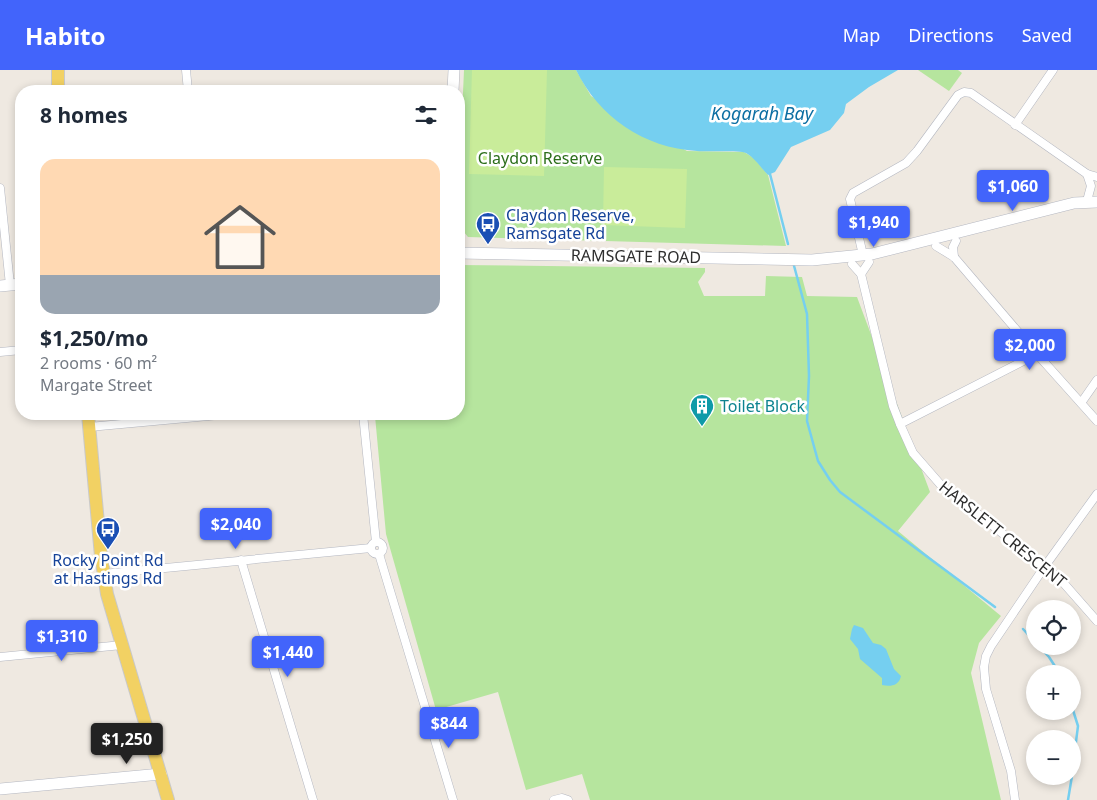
<!DOCTYPE html>
<html lang="en">
<head>
<meta charset="utf-8">
<style>
  :root { --surface:#fff; --page:#f2f2f3; --text:#1f2937; --muted:#747a83; --accent:#4264fb }
  body { margin:0; font-family:"Noto Sans",sans-serif; background:var(--page); color:var(--text); height:100vh; display:flex; flex-direction:column; font-size:19px; white-space:nowrap }
  * { box-sizing:border-box; margin:0 }
  p { font-size:16px; color:var(--muted) }
  .icon { flex:none; width:28px; height:28px; fill:none; stroke:currentColor; stroke-width:2; stroke-linecap:round; stroke-linejoin:round }
  .map { position:relative; flex:1; overflow:hidden }
  .sheet { position:absolute; left:15px; top:15px; width:450px; height:335px; display:flex; flex-direction:column; background:var(--surface); border-radius:20px; box-shadow:0 2px 8px #0003 }
  .sheet>* { flex:none }
  .buttons { position:absolute; left:1026px; top:530px; display:grid; gap:10px }
  .buttons a { display:grid; place-items:center; width:55px; height:55px; border-radius:50%; background:var(--surface); box-shadow:0 2px 8px #0003; font-size:25px }
  .price { position:absolute; translate:-50% -42px; padding:0 11px; border-radius:5px; background:var(--accent); color:#fff; font-size:16px; line-height:32px; filter:drop-shadow(0 1px 2px #0008) }
  .price::after { content:''; position:absolute; left:50%; top:30px; width:15px; height:11px; margin-left:-8px; background:inherit; clip-path:polygon(0 0,100% 0,50% 100%) }
  .price.current { background:#222; color:#fff }
  ul { padding:0; list-style:none }
  li { display:grid; align-content:center; gap:10px; height:265px; padding:0 25px }
  li span { display:grid; place-items:center; height:155px; border-radius:15px; color:#555 }
  li>.icon { margin-inline-start:auto }
  span .icon { width:90px; height:90px; fill:#fffc; stroke-width:1 }
  li b { font-size:21px }
  h2 { display:flex; justify-content:space-between; align-items:center; height:60px; padding:0 25px; font-size:21px }
  header { display:flex; align-items:center; gap:30px; box-sizing:border-box; height:70px; padding:0 25px; background:var(--accent); color:#fff }
  header strong { font-size:24px }
  nav { display:flex; gap:28px; margin-inline-start:auto; font-size:18px }
  .map>svg:first-child { display:block }
</style>
</head>
<body>
<header>
<strong>Habito</strong>
<nav><a>Map</a><a>Directions</a><a>Saved</a></nav>
</header>
<div class="map">
<svg width="1097" height="730" viewBox="0 0 1097 730">
  <rect width="100%" height="100%" fill="#efe9e1"/>
  <!-- green -->
  <g fill="#b6e59e">
    <polygon points="464,0 576,0 591,26 687,81 744,82 754,88 768,105 786,176 468,167 459,156 459,114"/>
    <polygon points="918,0 958,0 962,3 949,21"/>
    <polygon points="459,195 705,198 705,202 698,212 704,226 765,226 766,206 802,207 807,226 857,227 930,422 898,461 1001,546 979,573 971,603 1001,730 590,730 582,704 526,720 498,622 436,640 386,464 375,346 376,344 459,344"/>
  </g>
  <!-- pitch -->
  <g fill="#c9ec9a">
    <polygon points="472,0 547,0 544,106 469,104"/>
    <polygon points="604,97 687,99 685,158 603,155"/>
  </g>
  <!-- water -->
  <g fill="#75cff0">
    <path d="M576 0H898L869 17 846 34 844 43 830 60 791 77 775 102 768 105C761 98 755 88 746 83 739 80 707 82 697 81 644 78 599 47 576 0Z"/>
    <path d="M854 555 863 558 873 573 881 575 886 579 894 599 901 606C899 616 890 617 882 615V608L860 589 858 579 850 569 852 559Z"/>
  </g>
  <g fill="none" stroke-linecap="round" stroke-linejoin="round">
    <!-- stream -->
    <g stroke="#75cff0" stroke-width="2.5">
      <polyline points="770,104 788,174"/>
      <polyline points="793,192 807,244 809,306 807,351 818,391 830,410 840,422 995,537"/>
      <polyline points="1023,559 1035,572"/>
      <polyline points="1039,576 1049,587 1060,604"/>
      <polyline points="1072,637 1078,656 1072,703"/>
      <polyline points="1068,730 1072,706"/>
    </g>
    <!-- street casing -->
    <g stroke="#b4b7c1" stroke-width="9">
      <g id="street">
        <polyline points="186,0 188,21"/>
        <polyline points="1015,55 1053,0"/>
        <polyline points="0,118 10,215"/>
        <polyline points="1087,131 1091,116 1087,104"/>
        <polyline points="936,176 954,187 1037,284 1097,351"/>
        <polyline points="863,185 850,129 853,123 906,93 917,81 958,25 964,22 971,23 1087,104 1097,107"/>
        <polyline points="954,187 953,177 956,171"/>
        <polyline points="852,194 861,204 893,336 900,354 913,383 940,414 1060,509 1097,551"/>
        <polyline points="861,204 869,192"/>
        <polyline points="0,282 21,280"/>
        <polyline points="1081,333 1097,310"/>
        <polyline points="363,344 376,472"/>
        <polyline points="900,354 1037,284"/>
        <polyline points="89,357 230,344"/>
        <circle cx="377" cy="478" r="6"/>
        <polyline points="379,484 453,730"/>
        <polyline points="241,490 313,730"/>
        <polyline points="103,504 371,478"/>
        <polyline points="0,587 122,575"/>
        <polyline points="554,730 562,728 568,730"/>
        <polyline points="1015,730 1011,701 986,619 984,597 986,586 991,576 1045,496 1097,424"/>
      </g>
    </g>
    <!-- secondary casing -->
    <g stroke="#b4b7c1" stroke-width="12">
      <g id="secondary">
        <polyline points="453,21 454,0"/>
        <polyline points="459,183 812,190 872,184 1074,133 1097,132"/>
        <polyline points="0,216 21,214"/>
        <polyline points="0,719 161,704"/>
      </g>
    </g>
    <!-- primary casing -->
    <g stroke="#c9c9c9" stroke-width="14">
      <g id="primary">
        <polyline points="58,21 58,0"/>
        <polyline points="88,344 101,486 107,524 168,730"/>
      </g>
    </g>
    <!-- street -->
    <use href="#street" stroke="#fff" stroke-width="8"/>
    <!-- secondary -->
    <use href="#secondary" stroke="#fff" stroke-width="11"/>
    <!-- primary -->
    <use href="#primary" stroke="#f2d163" stroke-width="12"/>
  </g>
  <!-- icons -->
  <defs>
    <g id="bus-pin" transform="scale(1.25)"><path d="M0 17L-7.5 6A9.5 9.5 0 1 1 7.5 6Z" fill="#1a4fb4" stroke="#fff"/><path d="M-5-6H5V4H4V6H2V4H-2V6H-4V4H-5ZM-3.5-4V0h7V-4ZM-3.5 1.2v1.5H-2V1.2ZM2 1.2v1.5H3.5V1.2Z" fill="#fff"/></g>
    <g id="building-pin" transform="scale(1.25)"><path d="M0 17L-7.5 6A9.5 9.5 0 1 1 7.5 6Z" fill="#0f9aa8" stroke="#fff"/><path d="M-4-6H4V6H1V3H-1V6H-4ZM-2.5-4.3h1.7v1.8h-1.7ZM.8-4.3h1.7v1.8H.8ZM-2.5-1h1.7V.8h-1.7ZM.8-1h1.7V.8H.8Z" fill="#fff"/></g>
  </defs>
  <g fill-rule="evenodd">
    <use href="#bus-pin" x="488" y="154"/>
    <use href="#building-pin" x="702" y="336"/>
    <use href="#bus-pin" x="108" y="459"/>
  </g>
  <g text-anchor="middle" dominant-baseline="central" stroke-width="5" stroke-linejoin="round" paint-order="stroke">
    <!-- park labels -->
    <g font-size="16" fill="#2c6e1b" stroke="#fff">
      <text x="540" y="88">Claydon Reserve</text>
    </g>
    <!-- transit labels -->
    <g font-size="16" fill="#164399" stroke="#fff" text-anchor="start">
      <text x="506" y="145">Claydon Reserve,<tspan x="506" dy="18">Ramsgate Rd</tspan></text>
      <text x="108" y="490" text-anchor="middle">Rocky Point Rd<tspan x="108" dy="18">at Hastings Rd</tspan></text>
    </g>
    <!-- street labels -->
    <g font-size="16" fill="#2e2e2e" stroke="#fff">
      <text transform="translate(636 186) rotate(1)">RAMSGATE ROAD</text>
      <text transform="translate(1003 464) rotate(39)">HARSLETT CRESCENT</text>
    </g>
    <!-- culture labels -->
    <g font-size="16" fill="#0d838f" stroke="#fff" text-anchor="start">
      <text x="720" y="336">Toilet Block</text>
    </g>
    <!-- water labels -->
    <g font-size="18" font-style="italic" fill="#0d6fa3" stroke="#fff">
      <text x="762" y="43">Kogarah Bay</text>
    </g>
  </g>
</svg>
<div class="buttons">
<a><svg class="icon" aria-label="locate" viewBox="0 0 24 24"><circle cx="12" cy="12" r="6"/><path d="M12 2v4M12 18v4M2 12h4M18 12h4"/></svg></a>
<a>+</a>
<a>−</a>
</div>
<b class="price" style="left:1013px;top:142px">$1,060</b>
<b class="price" style="left:874px;top:178px">$1,940</b>
<b class="price" style="left:1030px;top:301px">$2,000</b>
<b class="price" style="left:236px;top:480px">$2,040</b>
<b class="price" style="left:62px;top:592px">$1,310</b>
<b class="price" style="left:288px;top:608px">$1,440</b>
<b class="price" style="left:449px;top:679px">$844</b>
<b class="price current" style="left:127px;top:695px">$1,250</b>
<section class="sheet">
<h2>8 homes<svg class="icon" aria-label="filters" viewBox="0 0 24 24"><path d="M4 7h16M4 17h16"/><circle cx="9" cy="7" r="2"/><circle cx="15" cy="17" r="2"/></svg></h2>
<ul>
<li><span style="background:linear-gradient(#ffd9b3 75%,#9aa5b1 0)"><svg class="icon" aria-label="home" viewBox="0 0 24 24"><path d="M3 11l9-7 9 7M6 9v11h12V9"/></svg></span><div><b>$1,250/mo</b><p>2 rooms · 60 m²</p><p>Margate Street</p></div></li>
</ul>
</section>
</div>
</body>
</html>
